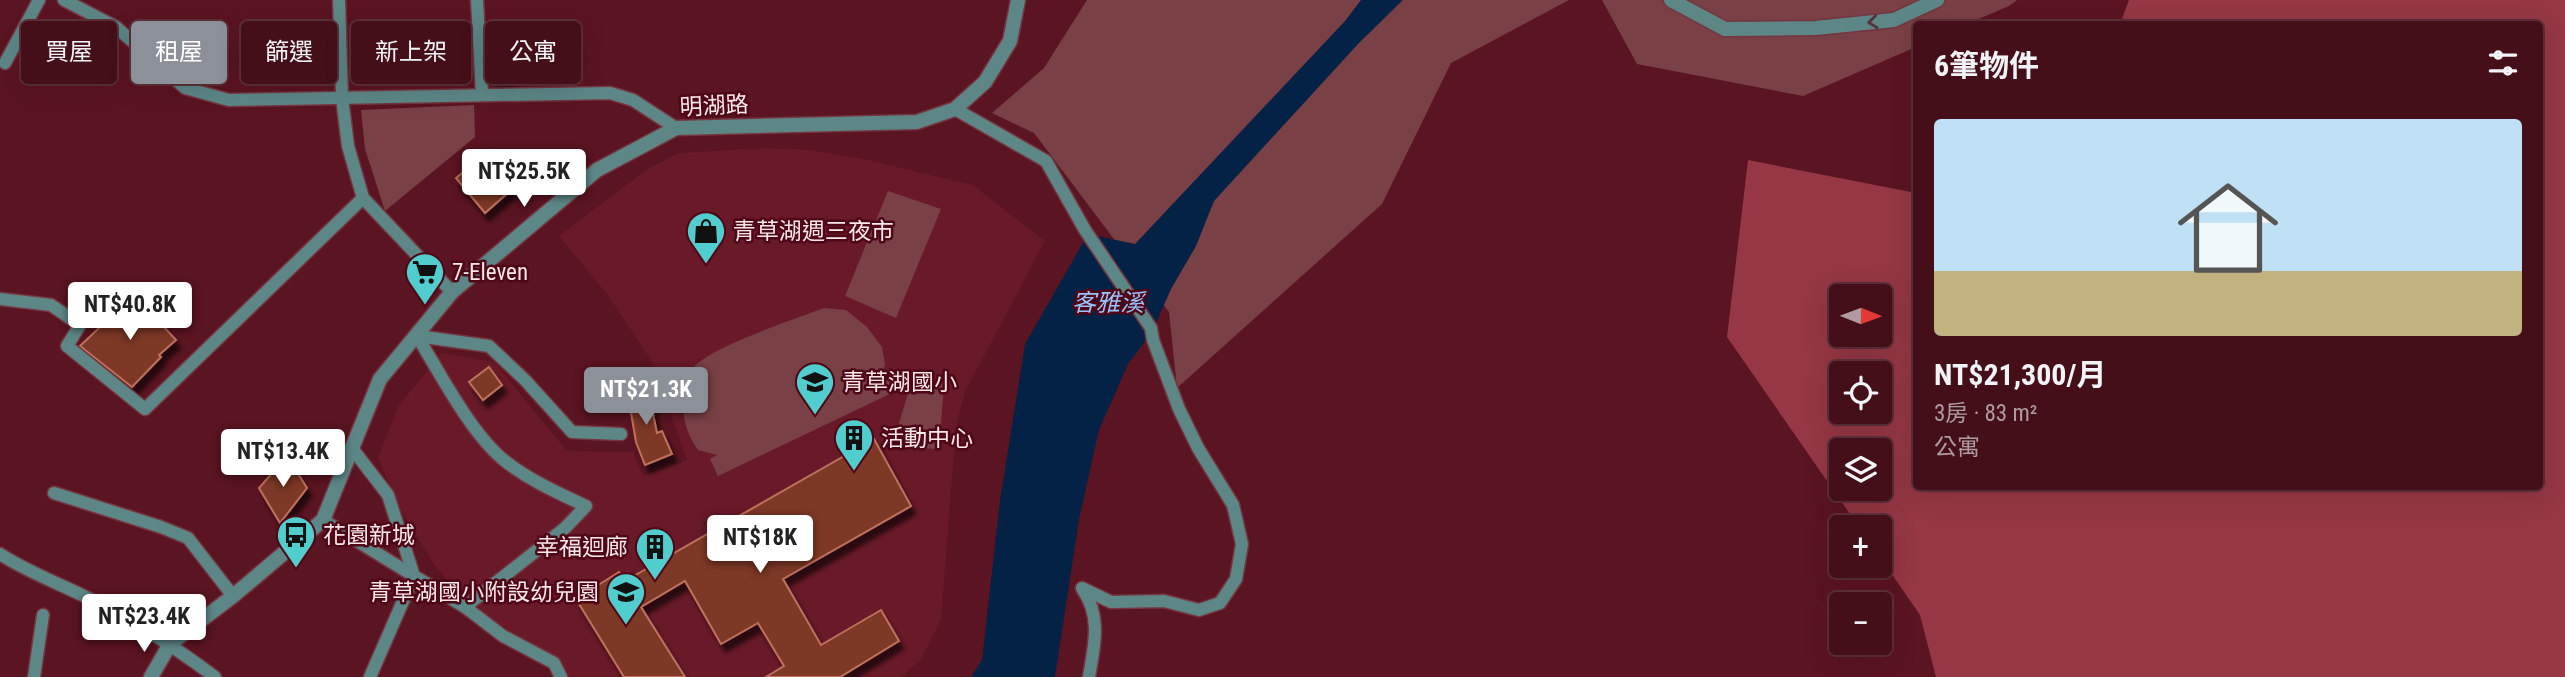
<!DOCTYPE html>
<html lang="zh-TW">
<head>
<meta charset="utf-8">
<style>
  :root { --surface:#440f19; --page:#4b1822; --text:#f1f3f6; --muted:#af9ca2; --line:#5c2f38; --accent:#8c9099 }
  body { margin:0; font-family:"Roboto Condensed","Noto Sans TC",sans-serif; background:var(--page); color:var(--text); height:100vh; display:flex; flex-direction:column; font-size:26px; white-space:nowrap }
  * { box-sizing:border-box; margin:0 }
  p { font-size:23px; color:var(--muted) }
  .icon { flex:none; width:38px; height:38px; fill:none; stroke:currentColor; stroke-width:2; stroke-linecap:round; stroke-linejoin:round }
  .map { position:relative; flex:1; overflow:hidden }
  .details { position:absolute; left:1913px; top:21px; width:630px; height:469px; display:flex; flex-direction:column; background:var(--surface); border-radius:7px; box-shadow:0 7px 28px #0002,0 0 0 2px var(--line) }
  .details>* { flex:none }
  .guide { position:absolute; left:21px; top:21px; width:665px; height:63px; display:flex; gap:14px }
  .needle { width:46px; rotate:91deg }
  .buttons { position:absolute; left:1829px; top:284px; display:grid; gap:14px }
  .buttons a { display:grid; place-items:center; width:63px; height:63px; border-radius:7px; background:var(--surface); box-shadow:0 7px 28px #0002,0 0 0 2px var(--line); font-size:35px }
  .price { position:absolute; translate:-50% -60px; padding:0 16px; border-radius:7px; background:#fff; color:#222; font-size:23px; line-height:46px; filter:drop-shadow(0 2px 4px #0008) }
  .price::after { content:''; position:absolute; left:50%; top:42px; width:21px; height:16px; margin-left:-10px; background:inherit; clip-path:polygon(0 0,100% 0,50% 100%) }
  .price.on { background:var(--accent); color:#fff }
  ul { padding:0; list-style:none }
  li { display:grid; align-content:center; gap:14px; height:371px; padding:0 21px }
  li span { display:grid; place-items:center; height:217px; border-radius:7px; color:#555 }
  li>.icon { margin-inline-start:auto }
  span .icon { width:126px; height:126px; fill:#fffc; stroke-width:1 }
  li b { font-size:30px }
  h2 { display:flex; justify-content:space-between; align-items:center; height:84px; padding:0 21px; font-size:30px }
  .chip { padding:0 24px; border-radius:7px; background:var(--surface); box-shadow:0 7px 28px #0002,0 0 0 2px var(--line); font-size:24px; line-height:63px }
  .chip.on { background:var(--accent); color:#fff }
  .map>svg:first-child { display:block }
</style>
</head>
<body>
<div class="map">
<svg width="2565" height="677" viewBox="0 0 2565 677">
  <defs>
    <filter id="shadow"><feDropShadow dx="4.5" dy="8" stdDeviation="2" flood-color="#0009"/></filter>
  </defs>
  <rect width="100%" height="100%" fill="#5b1421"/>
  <!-- built -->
  <polygon fill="#691928" points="768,148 809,150 859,158 973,185 1045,241 965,392 956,427 941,620 920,661 901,677 569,677 563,667 465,600 435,566 400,509 378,458 399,405 442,353 494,362 567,451 633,452 643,476 687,460 651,360 607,294 559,236 646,170 678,153"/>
  <!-- green -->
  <g fill="#794045">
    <polygon points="1087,0 1569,0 1451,63 1382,204 1177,388 1169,312 1034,133 992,113 1044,68"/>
    <polygon points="1602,0 2017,0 2009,6 1967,24 1916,24 1916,47 1803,96 1637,64"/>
    <polygon points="474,105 475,137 385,211 365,149 361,110"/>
    <polygon points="888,191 941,209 896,318 845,296"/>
    <path d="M824 308 846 310 867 327 882 347 885 365 879 384 889 379 892 393 718 476 710 459 717 455 698 450C683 429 680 408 687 384 688 379 689 373 692 369 709 347 795 319 824 308Z"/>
    <polygon points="913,376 944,384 939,449 892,447"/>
  </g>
  <!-- forest -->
  <path fill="#953744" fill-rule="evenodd" d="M2129 0H2565V677H1936L1920 615 1880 557V527H1859L1727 337 1748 160 1916 193V486H2539V24H2120ZM1841 296H1880V334H1841ZM1841 373H1880V411H1841ZM1841 450H1880V488H1841Z"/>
  <!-- water -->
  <polygon fill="#042246" points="1361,0 1403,0 1359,43 1214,201 1196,246 1171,289 1152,332 1128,364 1099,430 1079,519 1055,677 971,677 982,660 1000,500 1025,344 1088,234 1135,244 1345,21"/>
  <!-- building -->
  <g fill="#7e3726" stroke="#be715d" stroke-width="2" filter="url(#shadow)">
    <polygon points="493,47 513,47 514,78 494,78"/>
    <polygon points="489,150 518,184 485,213 456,178"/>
    <polygon points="134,295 176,340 159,355 161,357 132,387 80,346"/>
    <polygon points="489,367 502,385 483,400 469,382"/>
    <polygon points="647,385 657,433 662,431 672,454 645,465 636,442 627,389"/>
    <polygon points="874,439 911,506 783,579 821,645 881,610 899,641 840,677 766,677 784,666 758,623 721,644 685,581 641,607 685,677 624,677 576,599 619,572 625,581"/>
    <polygon points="287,456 307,488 280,523 259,488"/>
  </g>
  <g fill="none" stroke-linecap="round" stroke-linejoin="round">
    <!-- service casing -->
    <g stroke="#743641" stroke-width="15">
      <g id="service">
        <polyline points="64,0 116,27 185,88 229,100 610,93 633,100 676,128"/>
        <polyline points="339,0 342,98 348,146 363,198 452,292"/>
        <polyline points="477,0 482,94"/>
        <polyline points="5,63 39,0"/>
        <polyline points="955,109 1046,161 1085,230 1151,328 1153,340 1179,409 1198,448 1233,505 1242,544 1236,579 1220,603 1199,610 1164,601 1111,602 1082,588"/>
        <polyline points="0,299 51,305 80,325 67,346 145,409 363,198"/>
        <path d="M417 336C440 373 471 434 505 461 529 480 558 493 586 506L565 528 465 607"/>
        <polyline points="417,336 489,346 525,380 572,432 621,434"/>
        <polyline points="351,447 388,495 414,576 465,607 503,636 554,663 561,677"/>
        <polyline points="54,493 161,527 188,538 233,596"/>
        <polyline points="323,520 414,576 370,677"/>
        <path d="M0 554C29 573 61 584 92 600 135 621 176 648 215 677"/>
        <path d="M1083 590C1102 618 1094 646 1089 677"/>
        <polyline points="34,677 43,615"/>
      </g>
    </g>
    <!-- minor casing -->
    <g stroke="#743641" stroke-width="17">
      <polyline id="minor" points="1671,0 1725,29 1816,28 1894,20 1937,0"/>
    </g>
    <!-- tertiary casing -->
    <g stroke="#743641" stroke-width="17">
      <polyline id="tertiary" points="151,677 170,644 233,596 323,520 380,379 452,292 597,170 676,128 917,122 955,109 985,82 1010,41 1018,0"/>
    </g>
    <!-- service -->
    <use href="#service" stroke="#5d8787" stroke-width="12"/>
    <!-- minor -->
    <use href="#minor" stroke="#5d8787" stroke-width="14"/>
    <!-- tertiary -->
    <use href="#tertiary" stroke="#5d8787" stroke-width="14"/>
  </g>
  <!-- one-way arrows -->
  <defs><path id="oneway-chevron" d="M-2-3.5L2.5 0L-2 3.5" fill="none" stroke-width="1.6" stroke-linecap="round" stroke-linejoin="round" transform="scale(1.75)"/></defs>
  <use stroke="#54333e" href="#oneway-chevron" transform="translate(1873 22) rotate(174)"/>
  <!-- icons -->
  <defs>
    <g id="shop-pin" transform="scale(2.0125)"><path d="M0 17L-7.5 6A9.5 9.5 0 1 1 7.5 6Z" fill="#52cdcd" stroke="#4f0617"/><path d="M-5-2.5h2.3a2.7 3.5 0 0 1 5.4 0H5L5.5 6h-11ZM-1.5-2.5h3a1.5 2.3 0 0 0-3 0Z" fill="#111"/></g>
    <g id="supermarket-pin" transform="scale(2.0125)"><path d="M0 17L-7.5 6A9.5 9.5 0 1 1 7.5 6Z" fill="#52cdcd" stroke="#4f0617"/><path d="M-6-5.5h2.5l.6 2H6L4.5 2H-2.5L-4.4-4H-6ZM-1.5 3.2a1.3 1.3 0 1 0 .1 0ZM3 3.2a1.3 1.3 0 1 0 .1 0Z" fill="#111"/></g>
    <g id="school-pin" transform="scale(2.0125)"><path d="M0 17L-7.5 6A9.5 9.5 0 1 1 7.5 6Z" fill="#52cdcd" stroke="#4f0617"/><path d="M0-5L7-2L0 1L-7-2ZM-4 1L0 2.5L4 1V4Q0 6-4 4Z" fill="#111"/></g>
    <g id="building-pin" transform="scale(2.0125)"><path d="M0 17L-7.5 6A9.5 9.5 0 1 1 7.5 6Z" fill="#52cdcd" stroke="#4f0617"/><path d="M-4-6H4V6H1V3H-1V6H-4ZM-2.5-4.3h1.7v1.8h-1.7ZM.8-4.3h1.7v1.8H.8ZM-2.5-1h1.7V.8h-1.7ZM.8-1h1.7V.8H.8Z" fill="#111"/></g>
    <g id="bus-pin" transform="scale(2.0125)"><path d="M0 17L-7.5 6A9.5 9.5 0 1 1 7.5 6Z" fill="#52cdcd" stroke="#4f0617"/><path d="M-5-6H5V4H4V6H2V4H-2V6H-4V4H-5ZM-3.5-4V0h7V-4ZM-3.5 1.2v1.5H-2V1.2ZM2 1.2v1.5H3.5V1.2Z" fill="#111"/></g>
  </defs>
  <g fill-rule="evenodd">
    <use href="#shop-pin" x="706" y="231"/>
    <use href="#supermarket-pin" x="425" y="272"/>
    <use href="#school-pin" x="815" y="382"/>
    <use href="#building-pin" x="854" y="438"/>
    <use href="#bus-pin" x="296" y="535"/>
    <use href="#building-pin" x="655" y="547"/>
    <use href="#school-pin" x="626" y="592"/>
  </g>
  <g text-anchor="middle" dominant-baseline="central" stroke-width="5" stroke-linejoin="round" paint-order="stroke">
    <!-- street labels -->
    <g font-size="23" fill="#fae7e8" stroke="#4f0617">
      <text transform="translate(714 106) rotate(-3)">明湖路</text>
    </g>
    <!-- poi labels -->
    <g font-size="23" fill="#fae7e8" stroke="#4f0617" text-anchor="start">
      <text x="733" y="231">青草湖週三夜市</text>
      <text x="452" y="272">7-Eleven</text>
      <text x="842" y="382">青草湖國小</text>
      <text x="881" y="438">活動中心</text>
      <text x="323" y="535">花園新城</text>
      <text x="628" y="547" text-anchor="end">幸福迴廊</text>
      <text x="599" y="592" text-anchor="end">青草湖國小附設幼兒園</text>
    </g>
    <!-- water labels -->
    <g font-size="24" font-style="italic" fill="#98c4fd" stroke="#4f0617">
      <text x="1108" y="303">客雅溪</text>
    </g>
  </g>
</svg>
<div class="buttons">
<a><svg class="needle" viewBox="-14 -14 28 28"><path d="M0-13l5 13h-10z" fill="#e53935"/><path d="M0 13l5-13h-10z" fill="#af9ca2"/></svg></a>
<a><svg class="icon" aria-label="locate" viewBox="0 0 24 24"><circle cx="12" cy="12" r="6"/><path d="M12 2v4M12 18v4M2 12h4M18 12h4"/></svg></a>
<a><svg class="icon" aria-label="layers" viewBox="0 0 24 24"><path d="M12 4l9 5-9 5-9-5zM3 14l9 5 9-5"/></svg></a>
<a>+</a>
<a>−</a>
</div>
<b class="price" style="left:524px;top:209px">NT$25.5K</b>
<b class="price" style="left:130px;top:342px">NT$40.8K</b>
<b class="price on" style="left:646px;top:427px">NT$21.3K</b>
<b class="price" style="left:283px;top:489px">NT$13.4K</b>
<b class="price" style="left:760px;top:575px">NT$18K</b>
<b class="price" style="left:144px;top:654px">NT$23.4K</b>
<div class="guide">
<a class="chip">買屋</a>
<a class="chip on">租屋</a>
<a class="chip">篩選</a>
<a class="chip">新上架</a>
<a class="chip">公寓</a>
</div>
<section class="details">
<h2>6筆物件<svg class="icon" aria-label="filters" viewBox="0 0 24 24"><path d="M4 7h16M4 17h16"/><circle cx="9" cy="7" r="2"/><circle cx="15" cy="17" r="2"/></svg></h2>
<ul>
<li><span style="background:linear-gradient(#bfe0f5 70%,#c2b280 0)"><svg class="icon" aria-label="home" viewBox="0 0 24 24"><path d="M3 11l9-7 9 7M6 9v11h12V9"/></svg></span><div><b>NT$21,300/月</b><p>3房 · 83 m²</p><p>公寓</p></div></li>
</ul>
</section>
</div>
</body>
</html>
